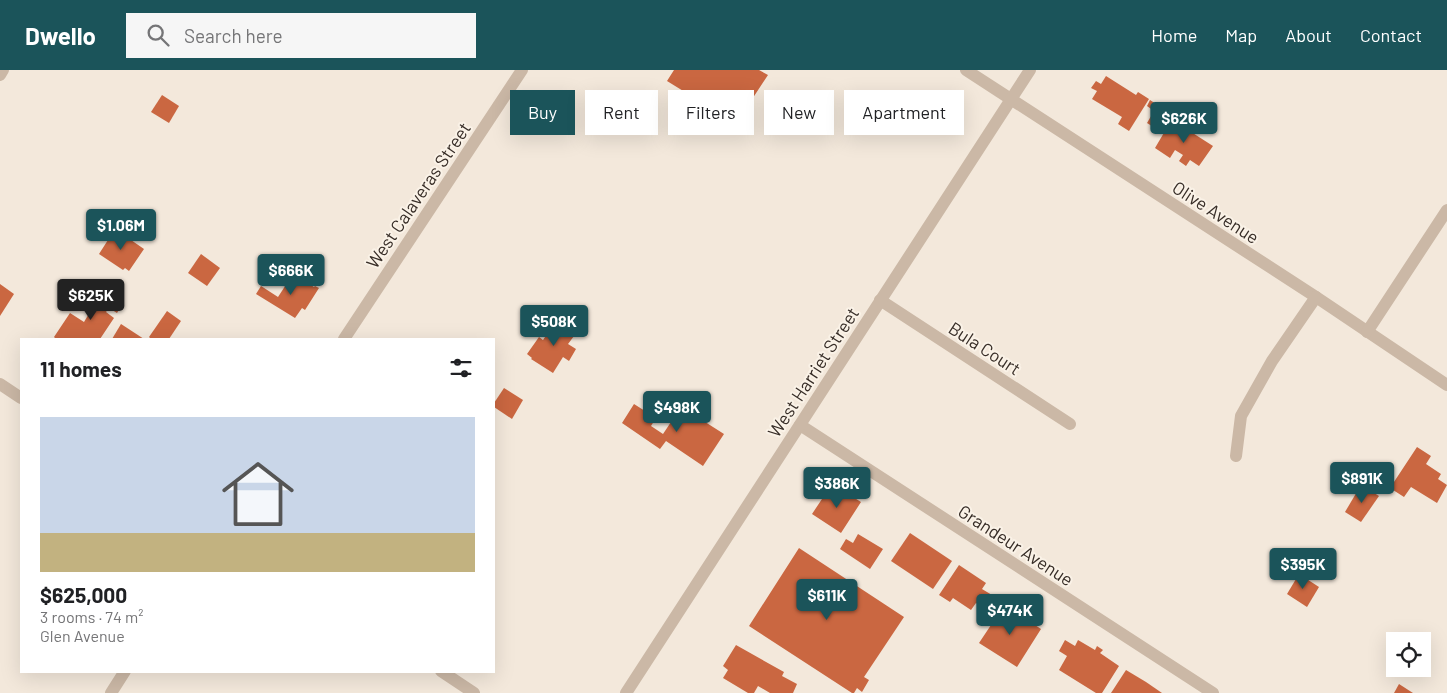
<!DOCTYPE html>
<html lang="en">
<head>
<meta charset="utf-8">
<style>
  :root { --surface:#fff; --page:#f6f6f6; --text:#202124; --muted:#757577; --accent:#1b545a }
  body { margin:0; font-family:Barlow,sans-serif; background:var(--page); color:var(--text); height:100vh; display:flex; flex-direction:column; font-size:19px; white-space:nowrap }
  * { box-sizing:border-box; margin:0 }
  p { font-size:16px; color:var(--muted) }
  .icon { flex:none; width:28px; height:28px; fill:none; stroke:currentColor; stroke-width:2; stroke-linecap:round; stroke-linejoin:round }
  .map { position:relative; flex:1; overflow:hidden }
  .panel { position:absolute; left:20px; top:268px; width:475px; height:335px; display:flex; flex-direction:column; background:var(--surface); border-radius:0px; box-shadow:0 5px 20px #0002 }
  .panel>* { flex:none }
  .guide { position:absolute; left:510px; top:20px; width:475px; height:45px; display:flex; gap:10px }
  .fabs { position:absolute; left:1386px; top:562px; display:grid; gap:10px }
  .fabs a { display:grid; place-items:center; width:45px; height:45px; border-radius:0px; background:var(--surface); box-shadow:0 5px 20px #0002; font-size:25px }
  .price { position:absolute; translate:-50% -42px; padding:0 11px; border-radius:5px; background:var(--accent); color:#fff; font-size:16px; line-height:32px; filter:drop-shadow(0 1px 2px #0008) }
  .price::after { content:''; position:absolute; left:50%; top:30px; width:15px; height:11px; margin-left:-8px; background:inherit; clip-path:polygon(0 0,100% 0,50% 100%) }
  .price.active { background:#222; color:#fff }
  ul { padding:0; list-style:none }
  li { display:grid; align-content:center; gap:10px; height:265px; padding:0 20px }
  li span { display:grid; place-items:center; height:155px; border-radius:0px; color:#555 }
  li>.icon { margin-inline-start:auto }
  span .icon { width:90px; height:90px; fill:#fffc; stroke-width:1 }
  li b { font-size:21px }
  h2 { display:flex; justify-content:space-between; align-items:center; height:60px; padding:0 20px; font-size:21px }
  .pill { padding:0 18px; border-radius:0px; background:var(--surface); box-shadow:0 5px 20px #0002; font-size:18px; line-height:45px }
  .pill.active { background:var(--accent); color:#fff }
  header { display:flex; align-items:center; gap:30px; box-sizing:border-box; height:70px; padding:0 25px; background:var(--accent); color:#fff }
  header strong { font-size:24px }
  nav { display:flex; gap:28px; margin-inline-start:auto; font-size:18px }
  .search { width:350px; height:45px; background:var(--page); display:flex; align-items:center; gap:12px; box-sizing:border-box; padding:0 18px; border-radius:0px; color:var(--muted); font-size:19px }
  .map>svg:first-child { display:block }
</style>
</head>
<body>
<header>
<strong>Dwello</strong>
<div class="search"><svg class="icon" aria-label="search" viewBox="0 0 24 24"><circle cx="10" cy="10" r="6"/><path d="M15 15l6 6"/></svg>Search here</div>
<nav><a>Home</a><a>Map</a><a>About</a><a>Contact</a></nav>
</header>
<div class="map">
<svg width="1447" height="623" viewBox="0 0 1447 623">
  <rect width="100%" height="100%" fill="#f3e8db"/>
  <!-- building -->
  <g fill="#ca6741">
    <polygon points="674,0 759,0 768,5 737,52 732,53 700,32 699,34 692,29 693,27 667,11"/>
    <polygon points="1106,6 1136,25 1138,22 1149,29 1129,61 1118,54 1122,47 1092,29 1097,21 1091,18 1096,11 1101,14"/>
    <polygon points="162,25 179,36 169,53 151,42"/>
    <polygon points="1150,30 1174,46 1163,63 1147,53 1154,41 1147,36"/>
    <polygon points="1180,48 1191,56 1188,60 1213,76 1199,96 1190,90 1186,96 1179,91 1183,85 1175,80 1170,88 1155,78 1165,61 1170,64"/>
    <polygon points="115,159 144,179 129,201 125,198 123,200 99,184"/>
    <polygon points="201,184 220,198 207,216 188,203"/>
    <polygon points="293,204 314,217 315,216 319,218 305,240 302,238 295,248 256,224 261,216 278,227"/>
    <polygon points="0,214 14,224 0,246"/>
    <polygon points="103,220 123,233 117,243 109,238 106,242 114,248 100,269 56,269 54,267 70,243 84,252"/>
    <polygon points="167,241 181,251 169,269 151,269 149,267"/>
    <polygon points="558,248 577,262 568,274 576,279 569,291 563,287 553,303 531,289 532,288 527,284 539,267 543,270"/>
    <polygon points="121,254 144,269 112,269"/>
    <polygon points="504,318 523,330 512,349 494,337 494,333"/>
    <polygon points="634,334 656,348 651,356 663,364 671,352 674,354 684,339 690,343 691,343 724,364 703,396 666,371 660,379 622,353"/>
    <polygon points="1417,377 1431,386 1426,394 1441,404 1438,409 1447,415 1437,433 1411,417 1404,427 1390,418"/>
    <polygon points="1361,415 1379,426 1361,452 1345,442"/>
    <polygon points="837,416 842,419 843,418 846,420 845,422 861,432 841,463 812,444 824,426 831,426"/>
    <polygon points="910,463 952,491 933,519 891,491"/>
    <polygon points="858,464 883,479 870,499 840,479 846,469 853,473"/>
    <polygon points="799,478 904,547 864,607 869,610 862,622 857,618 854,623 852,623 749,556"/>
    <polygon points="959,495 986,513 982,519 992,525 983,538 976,533 971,540 953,528 950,532 939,525"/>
    <polygon points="1299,504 1319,517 1307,537 1287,524"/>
    <polygon points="1005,534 1015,540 1014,543 1021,548 1022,546 1025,548 1026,547 1030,549 1029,551 1041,559 1017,597 979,573"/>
    <polygon points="1065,570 1075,576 1078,570 1095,580 1097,576 1103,580 1100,583 1119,596 1102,623 1096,623 1059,600 1067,586 1059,581"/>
    <polygon points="736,575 784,602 782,606 797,614 793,623 770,623 758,616 754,623 748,623 723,608 728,600 723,596"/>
    <polygon points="1126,600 1146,612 1162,623 1111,623"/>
    <polygon points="1399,614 1413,623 1394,623"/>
  </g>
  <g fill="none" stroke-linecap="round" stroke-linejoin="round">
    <!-- minor -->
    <g stroke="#cbb8a6" stroke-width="12">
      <polyline points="966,0 1316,227 1447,315"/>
      <polyline points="0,5 3,0"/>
      <polyline points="880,230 1070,354"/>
      <polyline points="1367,262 1447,140"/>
      <polyline points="344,269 522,0"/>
      <polyline points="0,314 21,328"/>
      <polyline points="800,355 1213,623"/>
      <polyline points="1236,386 1241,346 1272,291 1316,227"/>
      <polyline points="441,601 474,623"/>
      <polyline points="111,623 125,601"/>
      <polyline points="626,623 1030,0"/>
    </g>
  </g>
  <g text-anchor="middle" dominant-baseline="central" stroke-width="4" stroke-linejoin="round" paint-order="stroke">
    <!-- street labels -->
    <g font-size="18" fill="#372d27" stroke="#faf2e7">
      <text transform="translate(418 125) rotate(-56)">West Calaveras Street</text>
      <text transform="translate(1216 142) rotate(33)">Olive Avenue</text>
      <text transform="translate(985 278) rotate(33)">Bula Court</text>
      <text transform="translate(813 302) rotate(-57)">West Harriet Street</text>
      <text transform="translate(1016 475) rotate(33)">Grandeur Avenue</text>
    </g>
  </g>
</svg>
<div class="fabs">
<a><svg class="icon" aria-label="locate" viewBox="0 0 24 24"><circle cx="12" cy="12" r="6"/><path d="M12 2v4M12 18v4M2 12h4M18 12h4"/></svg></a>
</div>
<b class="price" style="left:1184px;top:74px">$626K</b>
<b class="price" style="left:121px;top:181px">$1.06M</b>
<b class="price" style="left:291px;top:226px">$666K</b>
<b class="price active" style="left:91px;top:251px">$625K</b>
<b class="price" style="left:554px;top:277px">$508K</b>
<b class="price" style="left:677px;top:363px">$498K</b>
<b class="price" style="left:1362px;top:434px">$891K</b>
<b class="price" style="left:837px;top:439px">$386K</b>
<b class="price" style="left:1303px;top:520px">$395K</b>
<b class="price" style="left:827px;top:551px">$611K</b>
<b class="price" style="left:1010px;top:566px">$474K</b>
<div class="guide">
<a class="pill active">Buy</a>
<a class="pill">Rent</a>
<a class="pill">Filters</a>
<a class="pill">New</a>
<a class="pill">Apartment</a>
</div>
<section class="panel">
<h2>11 homes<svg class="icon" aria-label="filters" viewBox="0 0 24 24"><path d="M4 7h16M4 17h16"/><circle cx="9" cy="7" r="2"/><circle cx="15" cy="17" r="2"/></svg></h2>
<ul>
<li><span style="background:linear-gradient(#c9d6e8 75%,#c2b280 0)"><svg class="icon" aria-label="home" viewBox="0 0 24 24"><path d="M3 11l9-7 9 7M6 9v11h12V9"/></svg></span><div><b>$625,000</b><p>3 rooms · 74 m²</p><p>Glen Avenue</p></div></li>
</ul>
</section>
</div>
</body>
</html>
